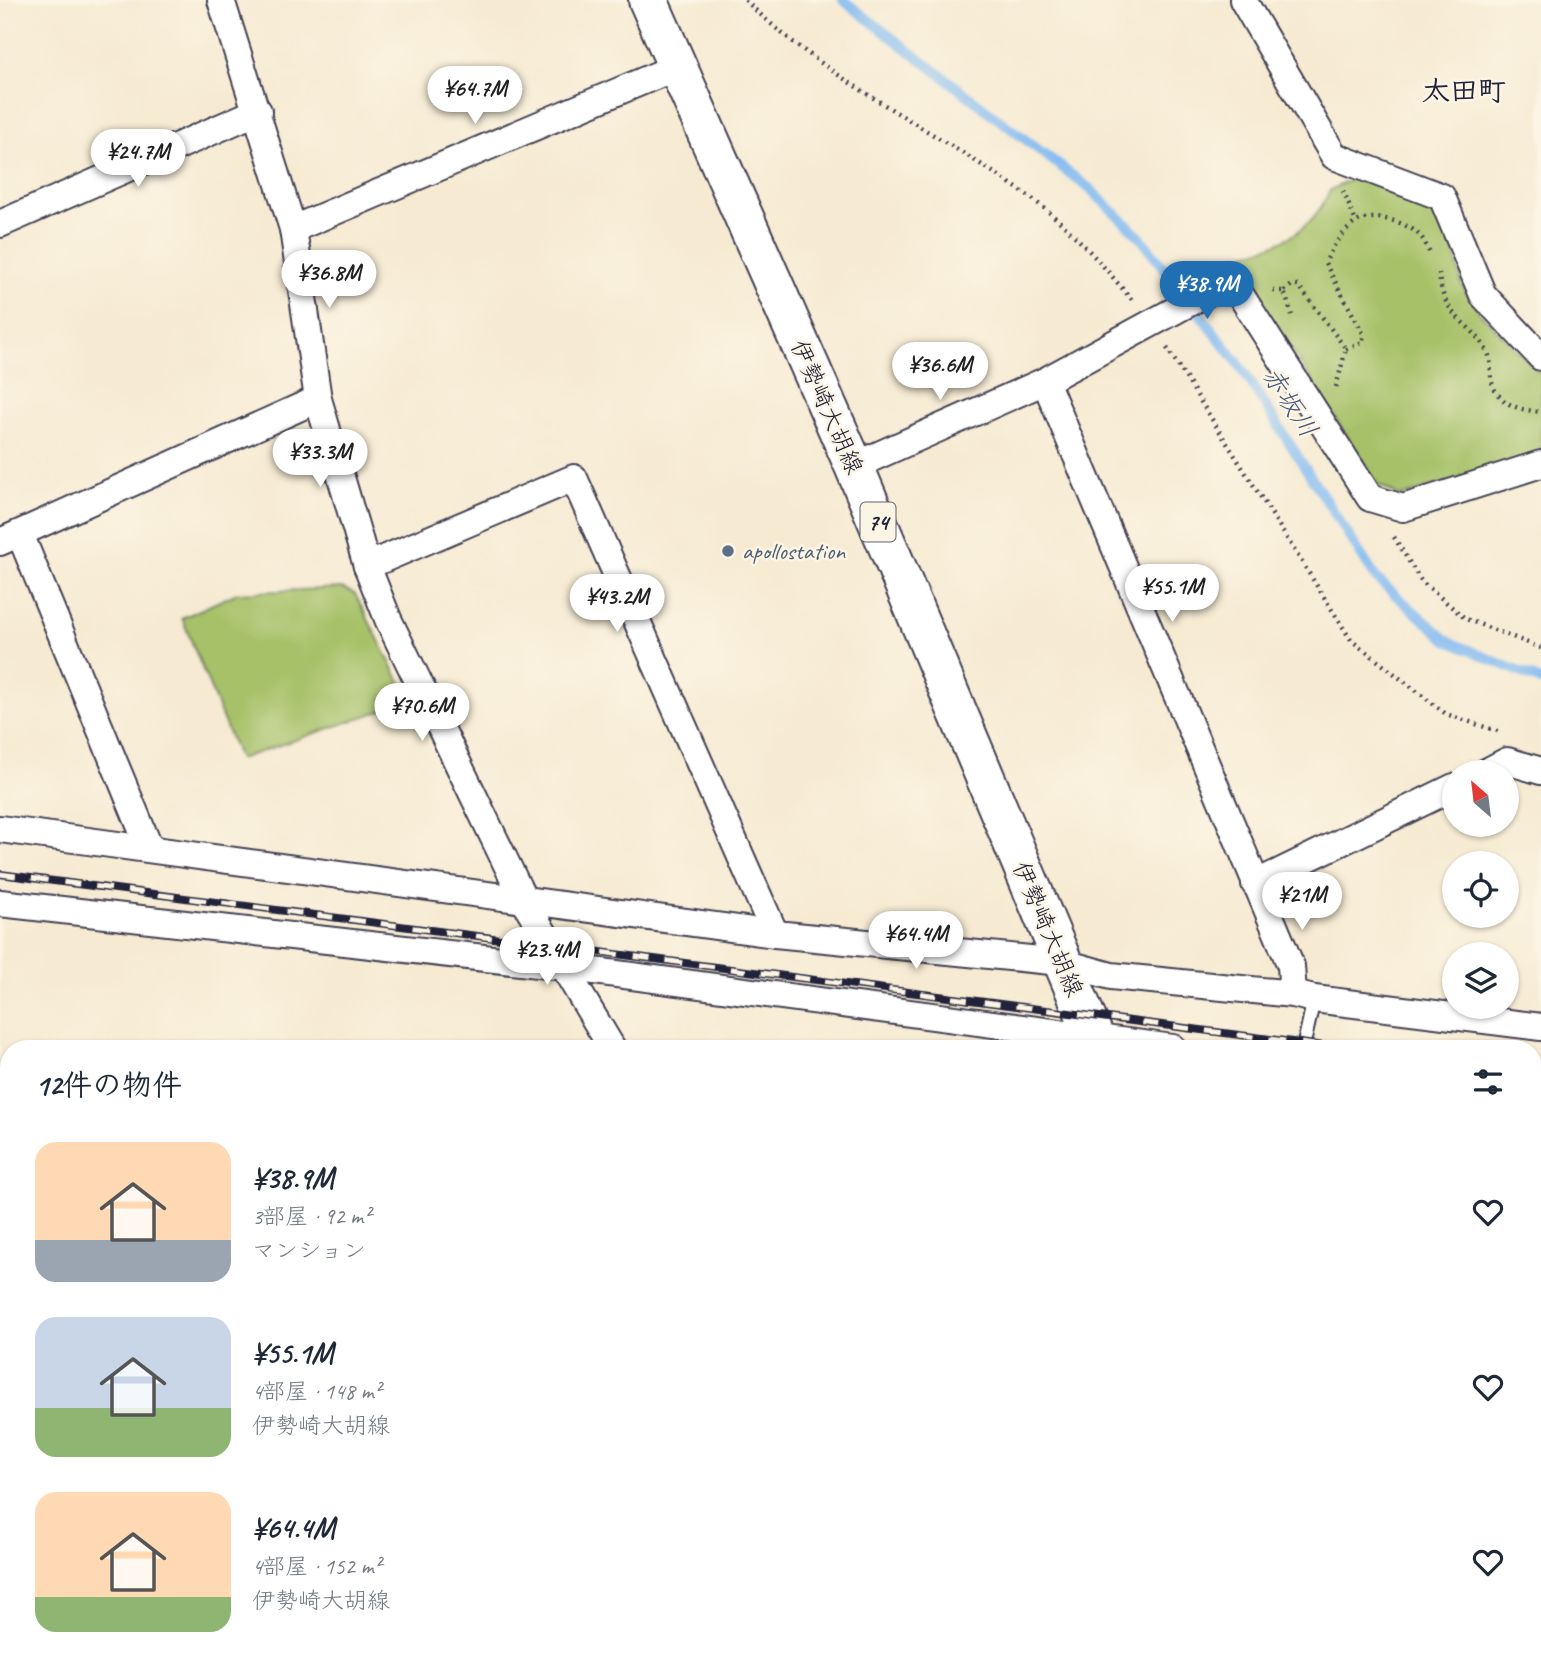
<!DOCTYPE html>
<html lang="ja">
<head>
<meta charset="utf-8">
<style>
  :root { --surface:#fff; --page:#f6f6f7; --text:#1f2937; --muted:#747a83; --accent:#1f6fb2 }
  body { margin:0; font-family:Caveat,"Klee One",sans-serif; background:var(--page); color:var(--text); height:100vh; display:flex; flex-direction:column; font-size:26px; white-space:nowrap }
  * { box-sizing:border-box; margin:0 }
  p { font-size:23px; color:var(--muted) }
  .icon { flex:none; width:38px; height:38px; fill:none; stroke:currentColor; stroke-width:2; stroke-linecap:round; stroke-linejoin:round }
  .map { position:relative; flex:1; overflow:hidden }
  .drawer { position:absolute; left:0px; top:1040px; width:1542px; height:625px; display:flex; flex-direction:column; background:var(--surface); border-radius:28px 28px 0 0; box-shadow:0 2px 5px #0004 }
  .drawer>* { flex:none }
  .needle { width:46px; rotate:332deg }
  .fabs { position:absolute; left:1442px; top:760px; display:grid; gap:14px }
  .fabs a { display:grid; place-items:center; width:77px; height:77px; border-radius:50%; background:var(--surface); box-shadow:0 2px 5px #0004; font-size:35px }
  .price { position:absolute; translate:-50% -60px; padding:0 16px; border-radius:24px; background:#fff; color:#222; font-size:23px; line-height:46px; filter:drop-shadow(0 2px 4px #0008) }
  .price::after { content:''; position:absolute; left:50%; top:42px; width:21px; height:16px; margin-left:-10px; background:inherit; clip-path:polygon(0 0,100% 0,50% 100%) }
  .price.on { background:var(--accent); color:#fff }
  ul { padding:0; list-style:none }
  li { display:flex; align-items:center; gap:21px; height:175px; padding:0 35px }
  li span { display:grid; place-items:center; flex:none; width:196px; height:140px; border-radius:21px; color:#555 }
  li>.icon { margin-inline-start:auto }
  span .icon { width:84px; height:84px; fill:#fffc; stroke-width:1 }
  li b { font-size:30px }
  h2 { display:flex; justify-content:space-between; align-items:center; height:84px; padding:0 35px; font-size:30px }
  .map>svg:first-child { display:block }
</style>
</head>
<body>
<div class="map">
<svg width="1541" height="1663" viewBox="0 0 1541 1663">
  <rect width="100%" height="100%" fill="#fcf5e5"/>
  <filter id="ink" filterUnits="userSpaceOnUse"><feTurbulence type="fractalNoise" baseFrequency=".0143" numOctaves="2"/><feDisplacementMap in="SourceGraphic" scale="14" xChannelSelector="R" yChannelSelector="G"/><feConvolveMatrix kernelMatrix="1 2 1 2 8 2 1 2 1" color-interpolation-filters="sRGB"/></filter>
  <filter id="wash" filterUnits="userSpaceOnUse"><feTurbulence type="fractalNoise" baseFrequency=".00686" numOctaves="4" result="noise"/><feDisplacementMap in="SourceGraphic" scale="28" xChannelSelector="R" yChannelSelector="G"/><feGaussianBlur stdDeviation="1.57" result="paint"/><feColorMatrix in="noise" values="0 0 0 0 0 0 0 0 0 0 0 0 0 0 0 0 0 1.4 0 .05"/><feComposite in="paint" operator="in"/></filter>
  <g filter="url(#wash)">
    <rect width="100%" height="100%" fill="#f6ead2"/>
    <!-- green -->
    <g fill="#a6c168" stroke="#647252" stroke-width="2">
      <path d="M1356 177 1429 206 1451 238 1462 285 1479 312 1541 374V452L1401 497 1378 485 1232 256C1276 247 1311 235 1330 190Z"/>
      <polygon points="342,588 355,594 410,701 239,759 182,618 237,593"/>
    </g>
    <g fill="none" stroke-linecap="round" stroke-linejoin="round">
      <!-- stream -->
      <polyline stroke="#81baf2" stroke-width="10" points="843,0 1090,189 1140,237 1238,363 1376,578 1448,641 1541,681"/>
    </g>
  </g>
  <g filter="url(#ink)">
    <g fill="none" stroke-linecap="round" stroke-linejoin="round">
      <!-- service casing -->
      <g stroke="#424052" stroke-width="16">
        <g id="service">
          <polyline points="1303,1048 1314,999"/>
          <polyline points="0,1292 9,1300"/>
          <polyline points="1533,1616 1541,1612"/>
          <polyline points="844,1656 849,1663"/>
          <polyline points="1446,1663 1460,1656"/>
        </g>
      </g>
      <!-- minor casing -->
      <g stroke="#424052" stroke-width="30">
        <g id="minor">
          <polyline points="221,0 293,229 318,399 367,566 388,619 524,900 612,1048"/>
          <polyline points="1243,0 1334,156 1442,197 1483,295 1541,357"/>
          <polyline points="0,224 258,111"/>
          <polyline points="293,229 676,67"/>
          <polyline points="1045,381 1291,966 1293,994"/>
          <polyline points="854,466 1045,381 1231,280 1370,498 1403,508 1541,464"/>
          <polyline points="20,534 149,847"/>
          <polyline points="0,542 318,399"/>
          <polyline points="367,566 574,478 775,934"/>
          <polyline points="1486,772 1507,761 1541,771"/>
          <polyline points="0,829 775,934 1061,962 1111,976 1293,994 1314,999 1541,1027"/>
          <polyline points="1255,884 1454,787"/>
          <polyline points="0,903 564,967 1173,1048"/>
          <polyline points="1533,1093 1541,1094"/>
          <polyline points="1533,1352 1541,1348"/>
          <polyline points="0,1356 9,1356"/>
          <polyline points="401,1656 407,1663"/>
          <polyline points="1151,1656 1157,1663"/>
        </g>
      </g>
      <!-- primary casing -->
      <g stroke="#424052" stroke-width="42">
        <g id="primary">
          <polyline points="648,0 854,466 1099,1048"/>
          <polyline points="1360,1656 1363,1663"/>
        </g>
      </g>
      <!-- path -->
      <g stroke="#424052" stroke-width="4.5" stroke-dasharray="2 5" stroke-linecap="butt">
        <path d="M745 0C828 81 931 128 1024 193 1066 222 1100 262 1133 301"/>
        <polyline points="1343,191 1356,222"/>
        <path d="M1439 273C1443 321 1470 319 1487 351 1494 363 1487 381 1497 393 1508 408 1524 410 1541 412"/>
        <polyline points="1273,291 1284,291 1292,315"/>
        <polyline points="1284,291 1292,285 1299,286 1346,349 1336,387"/>
        <polyline points="1167,348 1351,640 1446,714 1500,732"/>
        <path d="M1346 349 1362 343 1364 335 1325 263C1332 248 1341 233 1355 223 1372 211 1410 222 1422 238 1425 242 1427 248 1430 253"/>
        <polyline points="1394,537 1421,581 1466,619 1541,648"/>
        <polyline points="0,1622 9,1622"/>
      </g>
      <!-- service -->
      <use href="#service" stroke="#fff" stroke-width="12"/>
      <!-- minor -->
      <use href="#minor" stroke="#fff" stroke-width="26"/>
      <!-- primary -->
      <use href="#primary" stroke="#fff" stroke-width="38"/>
      <!-- rail casing -->
      <g stroke="#22223b" stroke-width="8">
        <g id="rail">
          <polyline points="0,874 1339,1048"/>
          <polyline points="1533,1071 1541,1072"/>
        </g>
      </g>
      <!-- rail -->
      <use href="#rail" stroke="#fcf5e5" stroke-width="5" stroke-dasharray="16" stroke-linecap="butt"/>
    </g>
  </g>
  <!-- markers -->
  <circle fill="#5c6f8a" stroke="#fcf5e5" stroke-width="2.5" cx="728" cy="551" r="7"/>
  <g text-anchor="middle" dominant-baseline="central" stroke-width="5" stroke-linejoin="round" paint-order="stroke">
    <!-- shield labels -->
    <rect fill="#fcf5e5" stroke="#63616e" stroke-width="2" x="860.5" y="502.5" width="35" height="39" rx="5"/>
    <g font-size="23" font-weight="bold" fill="#22223b">
      <text x="878" y="522">74</text>
    </g>
    <!-- street labels -->
    <g font-size="24" fill="#22223b" stroke="#fcf5e5">
      <text transform="translate(827 407) rotate(66)">伊勢崎大胡線</text>
      <text transform="translate(1048 929) rotate(67)">伊勢崎大胡線</text>
    </g>
    <!-- service labels -->
    <g font-size="24" fill="#4e5e75" stroke="#fcf5e5" text-anchor="start">
      <text x="742" y="551">apollostation</text>
    </g>
    <!-- water labels -->
    <g font-size="26" font-style="italic" fill="#43577b" stroke="#fcf5e5">
      <text transform="translate(1290 402) rotate(57)">赤坂川</text>
    </g>
    <!-- quarter labels -->
    <g font-size="28" font-weight="bold" fill="#22223b" stroke="#fcf5e5">
      <text x="1464" y="90">太田町</text>
    </g>
  </g>
</svg>
<div class="fabs">
<a><svg class="needle" viewBox="-14 -14 28 28"><path d="M0-13l5 13h-10z" fill="#e53935"/><path d="M0 13l5-13h-10z" fill="#747a83"/></svg></a>
<a><svg class="icon" aria-label="locate" viewBox="0 0 24 24"><circle cx="12" cy="12" r="6"/><path d="M12 2v4M12 18v4M2 12h4M18 12h4"/></svg></a>
<a><svg class="icon" aria-label="layers" viewBox="0 0 24 24"><path d="M12 4l9 5-9 5-9-5zM3 14l9 5 9-5"/></svg></a>
</div>
<b class="price" style="left:475px;top:126px">¥64.7M</b>
<b class="price" style="left:138px;top:189px">¥24.7M</b>
<b class="price" style="left:329px;top:310px">¥36.8M</b>
<b class="price on" style="left:1207px;top:321px">¥38.9M</b>
<b class="price" style="left:940px;top:402px">¥36.6M</b>
<b class="price" style="left:320px;top:489px">¥33.3M</b>
<b class="price" style="left:1172px;top:624px">¥55.1M</b>
<b class="price" style="left:617px;top:634px">¥43.2M</b>
<b class="price" style="left:422px;top:743px">¥70.6M</b>
<b class="price" style="left:1302px;top:932px">¥21M</b>
<b class="price" style="left:916px;top:971px">¥64.4M</b>
<b class="price" style="left:547px;top:987px">¥23.4M</b>
<section class="drawer">
<h2>12件の物件<svg class="icon" aria-label="filters" viewBox="0 0 24 24"><path d="M4 7h16M4 17h16"/><circle cx="9" cy="7" r="2"/><circle cx="15" cy="17" r="2"/></svg></h2>
<ul>
<li><span style="background:linear-gradient(#ffd9b3 70%,#9aa5b1 0)"><svg class="icon" aria-label="home" viewBox="0 0 24 24"><path d="M3 11l9-7 9 7M6 9v11h12V9"/></svg></span><div><b>¥38.9M</b><p>3部屋 · 92 m²</p><p>マンション</p></div><svg class="icon" aria-label="heart" viewBox="0 0 24 24"><path d="M12 20l-8-8c-3-5 5-10 8-4 3-6 11-1 8 4z"/></svg></li>
<li><span style="background:linear-gradient(#c9d6e8 65%,#8fb573 0)"><svg class="icon" aria-label="home" viewBox="0 0 24 24"><path d="M3 11l9-7 9 7M6 9v11h12V9"/></svg></span><div><b>¥55.1M</b><p>4部屋 · 148 m²</p><p>伊勢崎大胡線</p></div><svg class="icon" aria-label="heart" viewBox="0 0 24 24"><path d="M12 20l-8-8c-3-5 5-10 8-4 3-6 11-1 8 4z"/></svg></li>
<li><span style="background:linear-gradient(#ffd9b3 75%,#8fb573 0)"><svg class="icon" aria-label="home" viewBox="0 0 24 24"><path d="M3 11l9-7 9 7M6 9v11h12V9"/></svg></span><div><b>¥64.4M</b><p>4部屋 · 152 m²</p><p>伊勢崎大胡線</p></div><svg class="icon" aria-label="heart" viewBox="0 0 24 24"><path d="M12 20l-8-8c-3-5 5-10 8-4 3-6 11-1 8 4z"/></svg></li>
</ul>
</section>
</div>
</body>
</html>
